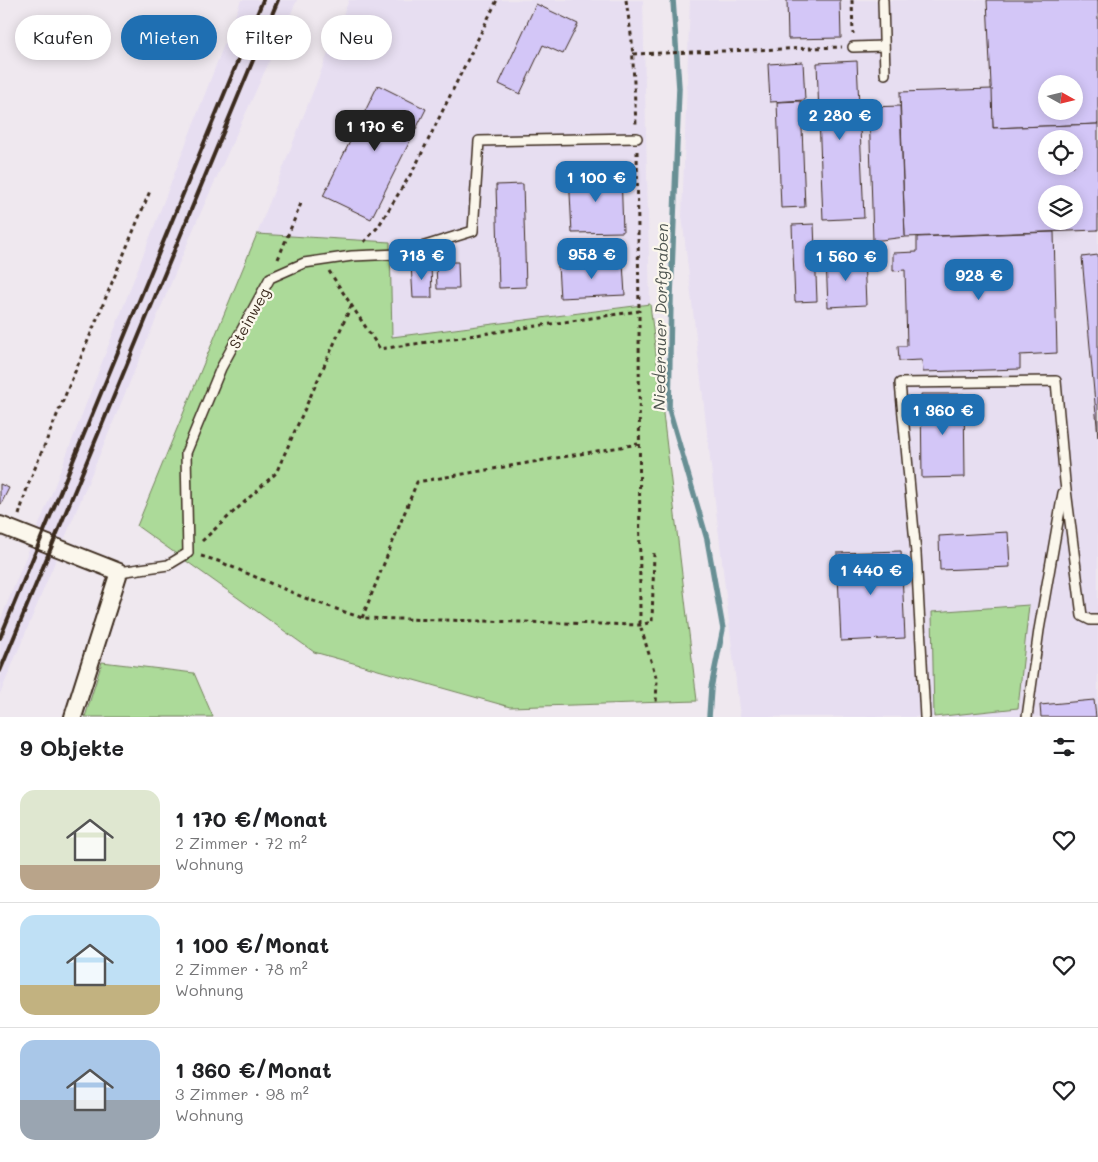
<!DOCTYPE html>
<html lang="de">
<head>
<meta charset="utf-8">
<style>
  :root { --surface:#fff; --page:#f6f6f6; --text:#202124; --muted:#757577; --line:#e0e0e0; --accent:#1f6fb2 }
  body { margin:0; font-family:Mali,sans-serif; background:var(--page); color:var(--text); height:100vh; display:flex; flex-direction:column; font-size:19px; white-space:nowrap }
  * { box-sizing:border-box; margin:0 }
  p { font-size:16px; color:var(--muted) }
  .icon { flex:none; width:28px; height:28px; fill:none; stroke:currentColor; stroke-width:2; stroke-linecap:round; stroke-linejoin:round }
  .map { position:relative; height:717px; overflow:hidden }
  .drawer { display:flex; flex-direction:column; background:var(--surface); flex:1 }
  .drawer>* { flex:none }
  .top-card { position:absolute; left:15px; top:15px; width:500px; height:45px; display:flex; gap:10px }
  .needle { width:32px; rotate:98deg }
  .tools { position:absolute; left:1038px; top:75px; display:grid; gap:10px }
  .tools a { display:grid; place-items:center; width:45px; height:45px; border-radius:50%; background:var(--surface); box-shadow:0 2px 12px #0003; font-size:25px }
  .price { position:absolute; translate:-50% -42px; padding:0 11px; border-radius:10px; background:var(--accent); color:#fff; font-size:16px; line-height:32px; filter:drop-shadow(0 1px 2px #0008) }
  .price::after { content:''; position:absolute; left:50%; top:30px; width:15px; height:11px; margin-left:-8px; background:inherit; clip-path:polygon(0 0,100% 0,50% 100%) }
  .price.on { background:#222; color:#fff }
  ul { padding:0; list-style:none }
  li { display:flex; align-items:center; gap:15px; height:125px; padding:0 20px }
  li+li { border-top:1px solid var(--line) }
  li span { display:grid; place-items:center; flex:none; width:140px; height:100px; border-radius:15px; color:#555 }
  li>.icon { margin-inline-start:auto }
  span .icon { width:60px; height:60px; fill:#fffc; stroke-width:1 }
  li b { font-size:21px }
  h2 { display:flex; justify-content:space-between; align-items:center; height:60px; padding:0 20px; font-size:21px }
  .pill { padding:0 18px; border-radius:22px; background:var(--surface); box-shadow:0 2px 12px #0003; font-size:18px; line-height:45px }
  .pill.on { background:var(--accent); color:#fff }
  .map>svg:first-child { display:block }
</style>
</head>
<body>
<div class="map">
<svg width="1098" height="717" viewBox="0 0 1098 717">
  <rect width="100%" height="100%" fill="#efe8ef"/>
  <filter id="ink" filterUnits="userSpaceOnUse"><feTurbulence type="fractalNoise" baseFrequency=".02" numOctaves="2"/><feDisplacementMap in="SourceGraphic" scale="10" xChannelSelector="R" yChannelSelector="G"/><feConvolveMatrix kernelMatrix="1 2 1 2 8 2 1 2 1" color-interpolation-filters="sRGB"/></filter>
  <g filter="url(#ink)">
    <!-- built -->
    <g fill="#e7def1" fill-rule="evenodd">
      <polygon points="241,0 297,0 196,223 0,694 0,621 53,490"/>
      <polygon points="349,0 643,0 650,304 392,337 390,242 257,234"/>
      <path d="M690 0H1098V717H740L682 216ZM1046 84H1074V111H1046ZM1046 139H1074V166H1046ZM1046 194H1074V221H1046Z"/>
    </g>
    <!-- green -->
    <g fill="#acda99" stroke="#74825c">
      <polygon points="257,234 390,242 392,337 650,304 697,701 510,707 314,652 137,526"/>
      <polygon points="1029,605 1018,708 934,717 932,612"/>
      <polygon points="102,662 194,673 213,717 85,717"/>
    </g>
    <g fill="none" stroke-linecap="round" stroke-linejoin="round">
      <!-- stream -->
      <polyline stroke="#678f94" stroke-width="5.5" points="673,0 679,88 671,296 669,409 707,539 723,629 711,688 709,717"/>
    </g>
    <!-- building -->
    <g fill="#d3c6f7" stroke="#3b2a1e" fill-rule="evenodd">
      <polygon points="787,0 840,0 841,38 788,39"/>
      <path d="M987 0H1098V124L993 128ZM1046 84H1074V111H1046Z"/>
      <polygon points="536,4 578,24 563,54 543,45 520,94 499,84"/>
      <polygon points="857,61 864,218 823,220 817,63"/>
      <polygon points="803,62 805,100 770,102 768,64"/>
      <polygon points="378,85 426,109 371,219 323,196"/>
      <path d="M992 89 993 128 1098 124V230L905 237 900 92ZM1046 139H1074V166H1046ZM1046 194H1074V221H1046Z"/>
      <polygon points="801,101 805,207 781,208 777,102"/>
      <polygon points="900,106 905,237 873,241 869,107"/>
      <polygon points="621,172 623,232 572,233 569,174"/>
      <polygon points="523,184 526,287 499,288 496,185"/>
      <polygon points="814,224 817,301 795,302 792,225"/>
      <polygon points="1054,232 1057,353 1020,355 1020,369 923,372 922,360 899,361 898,346 907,346 905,270 893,271 893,253 917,252 917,237"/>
      <polygon points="1098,255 1098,437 1082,257"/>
      <polygon points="864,257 866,305 828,307 826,259"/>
      <polygon points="436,262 458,262 459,289 437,289"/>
      <polygon points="431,263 432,298 413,298 411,264"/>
      <polygon points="623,263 625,295 560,298 558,266"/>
      <polygon points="921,394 964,394 965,477 922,478"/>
      <polygon points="0,484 9,488 1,504 0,504"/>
      <polygon points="1008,532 1010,567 940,570 939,536"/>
      <polygon points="901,551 905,638 841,641 837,553"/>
      <polygon points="1094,700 1096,717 1041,717 1040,705"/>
    </g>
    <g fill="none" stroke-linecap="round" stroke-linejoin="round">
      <!-- lane casing -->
      <g stroke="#3b2a1e" stroke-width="12">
        <g id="lane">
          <polyline points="883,0 885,74"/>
          <polyline points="853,47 884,46"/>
          <polyline points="119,572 168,565 188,553 186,453 221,368 270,278 304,263 352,256 399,254 473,231 479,141 637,138"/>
          <polyline points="925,717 916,553 900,383 1056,381 1065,482 1082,616 1090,620 1098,620"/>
          <polyline points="1027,717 1039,630 1063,493"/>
        </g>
      </g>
      <!-- street casing -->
      <g stroke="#3b2a1e" stroke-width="20">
        <polyline id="street" points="0,525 119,572 73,717"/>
      </g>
      <!-- path -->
      <g stroke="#3b2a1e" stroke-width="3" stroke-dasharray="4 4" stroke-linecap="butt">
        <polyline points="626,0 632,41 636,125"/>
        <polyline points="852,0 853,34"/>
        <polyline points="633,54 842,47"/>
        <polyline points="637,151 639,311"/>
        <polyline points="364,242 378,227 415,167 497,0"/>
        <polyline points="278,259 302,201"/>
        <polyline points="329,271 380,349 639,311 640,625 657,680 656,704"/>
        <polyline points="19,515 28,485 150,191"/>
        <polyline points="202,541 276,473 351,306"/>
        <polyline points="201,556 218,561 305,598 362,618 640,625 652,622 654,553"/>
        <polyline points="362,618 417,482 638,444"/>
      </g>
      <!-- lane -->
      <use href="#lane" stroke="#fbf7ec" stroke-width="9"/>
      <!-- street -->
      <use href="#street" stroke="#fbf7ec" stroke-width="16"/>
      <!-- rail -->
      <g stroke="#3b2a1e" stroke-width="4">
        <polyline points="0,638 263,0"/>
        <polyline points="0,671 278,0"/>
      </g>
    </g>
  </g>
  <g text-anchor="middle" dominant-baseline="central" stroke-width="4.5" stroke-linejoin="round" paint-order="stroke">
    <!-- street labels -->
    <g font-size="15" fill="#3b2a1e" stroke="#fbf7ec">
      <text transform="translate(249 318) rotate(-61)">Steinweg</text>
    </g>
    <!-- water labels -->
    <g font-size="16" font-style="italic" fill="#4e544f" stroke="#fbf7ec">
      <text transform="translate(660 317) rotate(-89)">Niederauer Dorfgraben</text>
    </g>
  </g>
</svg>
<div class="tools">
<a><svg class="needle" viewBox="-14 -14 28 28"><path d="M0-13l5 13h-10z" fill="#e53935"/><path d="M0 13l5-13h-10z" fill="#757577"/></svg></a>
<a><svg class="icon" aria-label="locate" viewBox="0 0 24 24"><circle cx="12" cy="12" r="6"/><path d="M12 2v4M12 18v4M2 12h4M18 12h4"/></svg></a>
<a><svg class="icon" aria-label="layers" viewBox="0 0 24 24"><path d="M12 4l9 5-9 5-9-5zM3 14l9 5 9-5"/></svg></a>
</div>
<b class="price" style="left:840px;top:141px">2 280 €</b>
<b class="price on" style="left:375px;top:152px">1 170 €</b>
<b class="price" style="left:596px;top:203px">1 100 €</b>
<b class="price" style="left:592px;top:280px">958 €</b>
<b class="price" style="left:422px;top:281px">718 €</b>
<b class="price" style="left:846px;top:282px">1 560 €</b>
<b class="price" style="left:979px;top:301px">928 €</b>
<b class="price" style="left:943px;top:436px">1 360 €</b>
<b class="price" style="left:871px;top:596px">1 440 €</b>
<div class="top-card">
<a class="pill">Kaufen</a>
<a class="pill on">Mieten</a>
<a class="pill">Filter</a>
<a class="pill">Neu</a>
</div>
</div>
<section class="drawer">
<h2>9 Objekte<svg class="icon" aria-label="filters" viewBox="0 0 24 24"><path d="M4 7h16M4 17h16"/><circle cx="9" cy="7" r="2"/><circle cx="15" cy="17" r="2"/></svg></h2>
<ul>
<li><span style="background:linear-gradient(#dfe7d0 75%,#b9a48a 0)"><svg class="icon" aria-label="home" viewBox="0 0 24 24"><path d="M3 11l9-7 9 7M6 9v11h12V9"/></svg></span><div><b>1 170 €/Monat</b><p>2 Zimmer · 72 m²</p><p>Wohnung</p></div><svg class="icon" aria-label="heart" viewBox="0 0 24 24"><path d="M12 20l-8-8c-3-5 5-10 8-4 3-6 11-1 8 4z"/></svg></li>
<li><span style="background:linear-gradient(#bfe0f5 70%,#c2b280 0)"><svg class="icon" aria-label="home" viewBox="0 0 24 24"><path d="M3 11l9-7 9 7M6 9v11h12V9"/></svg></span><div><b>1 100 €/Monat</b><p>2 Zimmer · 78 m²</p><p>Wohnung</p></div><svg class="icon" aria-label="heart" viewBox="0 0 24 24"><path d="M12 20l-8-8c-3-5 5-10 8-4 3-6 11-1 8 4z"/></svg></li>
<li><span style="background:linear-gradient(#a9c7e8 60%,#9aa5b1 0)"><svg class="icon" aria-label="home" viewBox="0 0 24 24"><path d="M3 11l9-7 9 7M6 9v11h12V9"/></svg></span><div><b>1 360 €/Monat</b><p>3 Zimmer · 98 m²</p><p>Wohnung</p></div><svg class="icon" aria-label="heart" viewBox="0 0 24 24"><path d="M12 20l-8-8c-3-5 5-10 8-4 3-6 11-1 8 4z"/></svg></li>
</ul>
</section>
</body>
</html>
